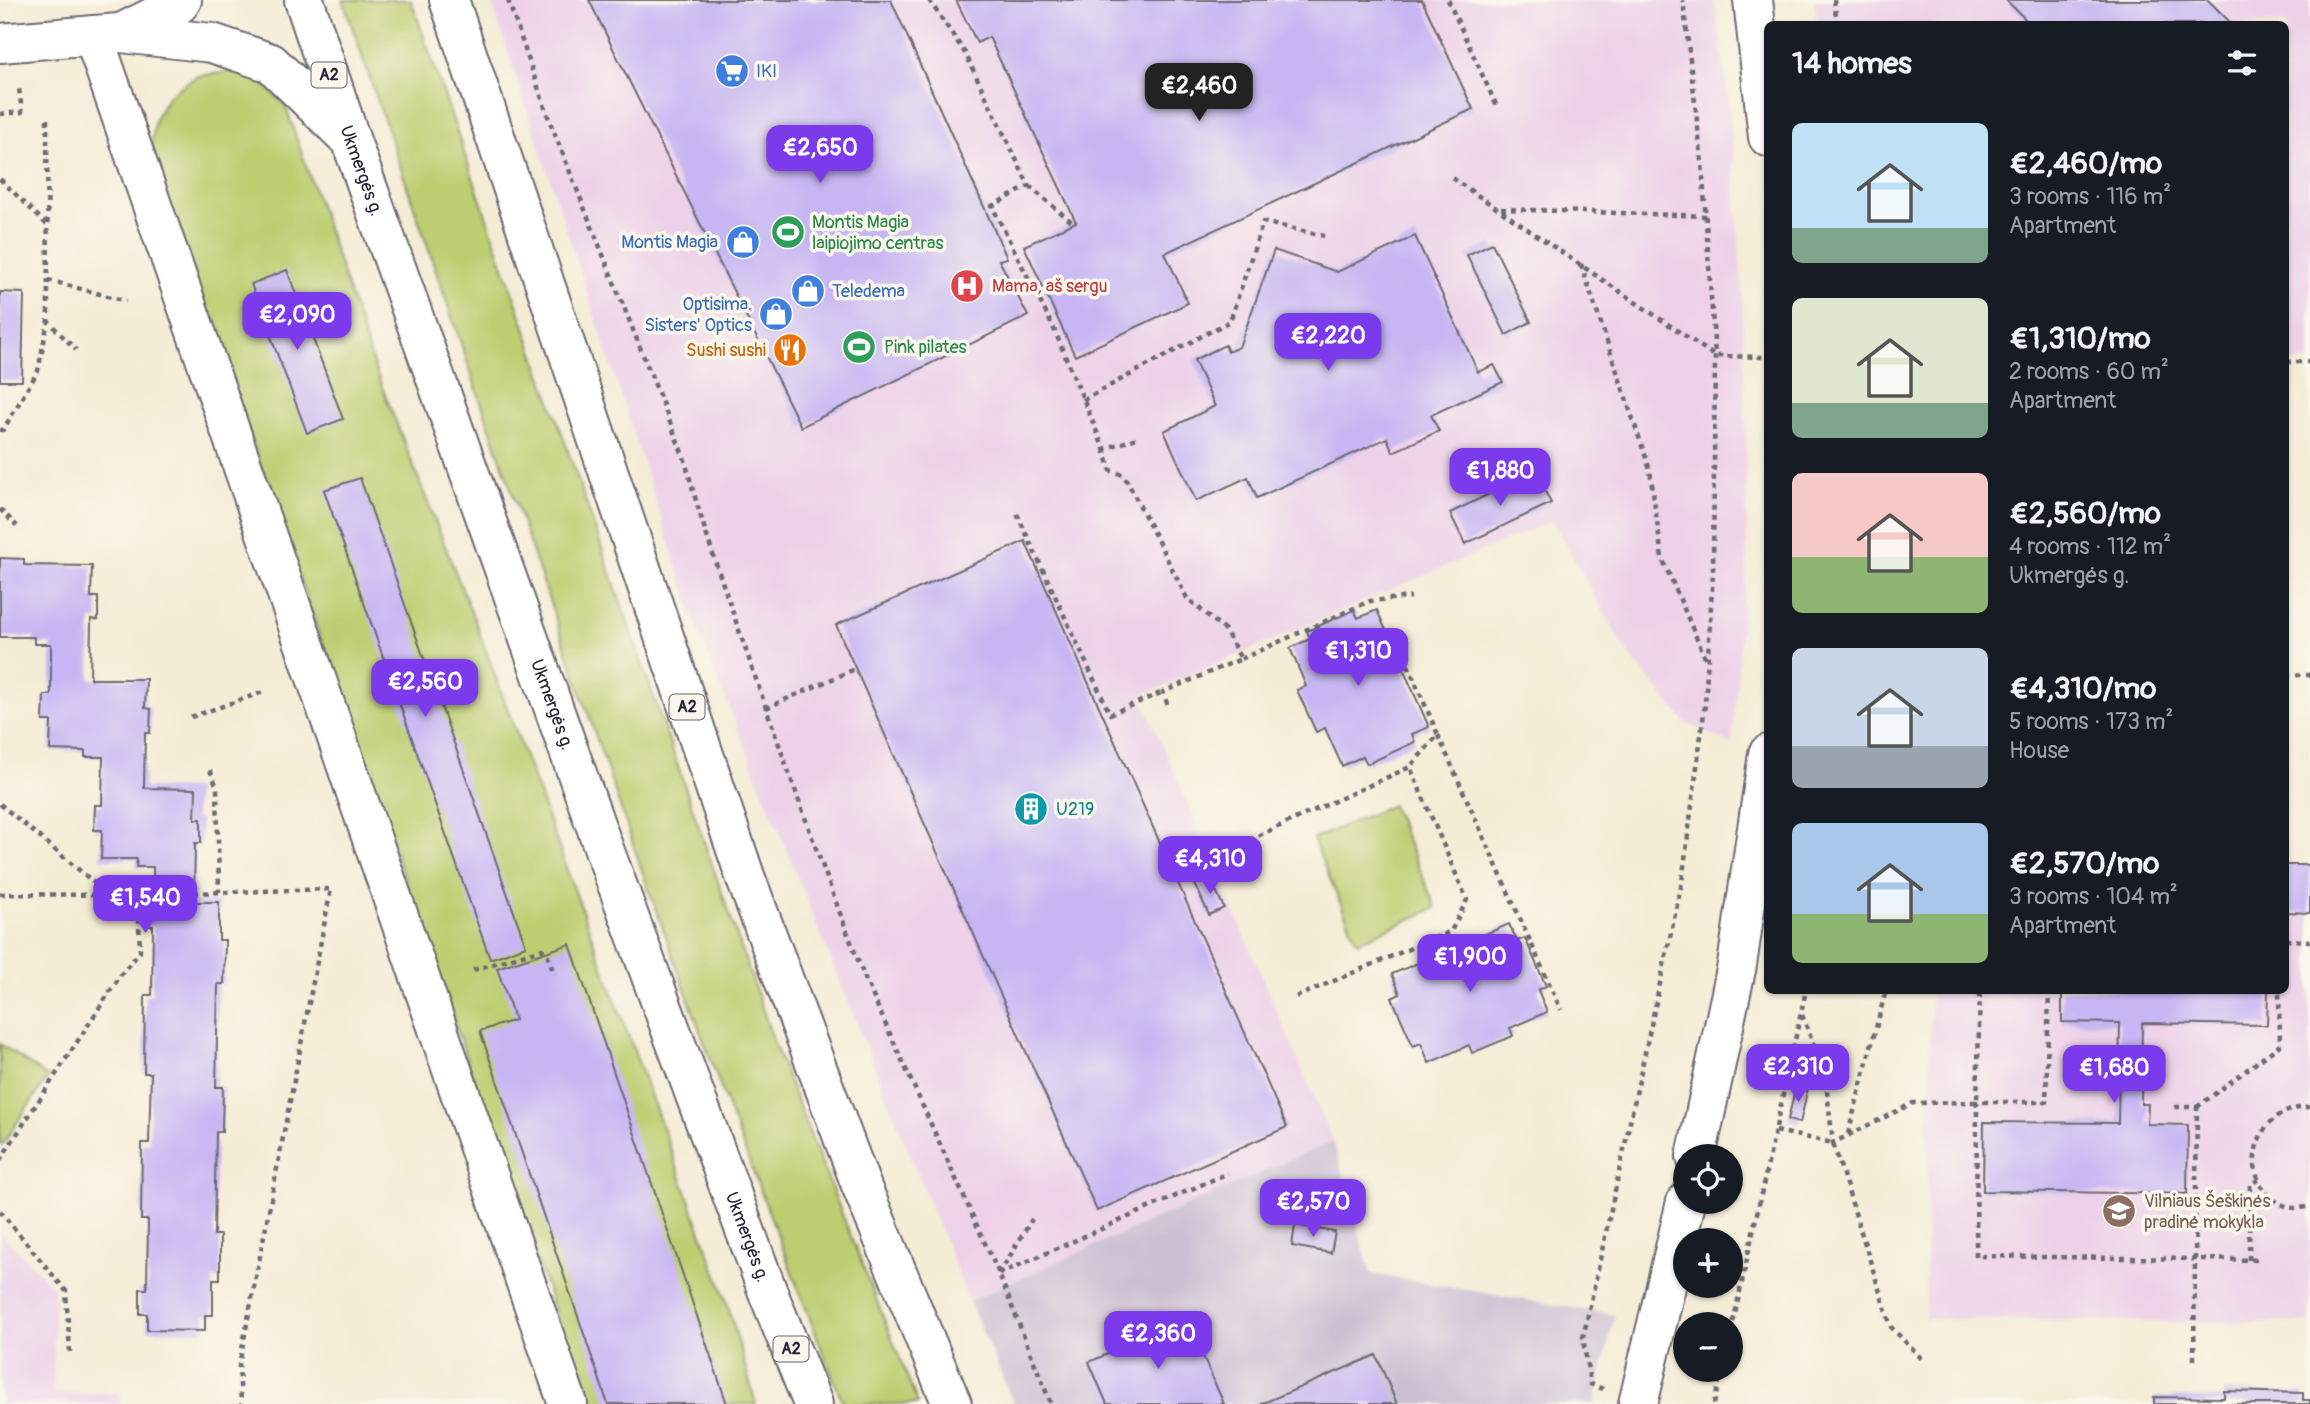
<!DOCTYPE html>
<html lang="en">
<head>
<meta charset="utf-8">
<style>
  :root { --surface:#171b24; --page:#20242c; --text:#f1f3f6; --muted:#9ea1a6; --accent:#7c3aed }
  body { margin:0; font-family:Pangolin,sans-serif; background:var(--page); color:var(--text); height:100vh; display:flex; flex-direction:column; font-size:26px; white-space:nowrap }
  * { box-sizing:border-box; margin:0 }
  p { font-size:23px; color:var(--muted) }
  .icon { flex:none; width:38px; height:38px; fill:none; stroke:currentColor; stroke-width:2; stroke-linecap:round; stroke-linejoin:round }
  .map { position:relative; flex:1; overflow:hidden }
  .details { position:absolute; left:1764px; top:21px; width:525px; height:973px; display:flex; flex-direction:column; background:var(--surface); border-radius:10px; box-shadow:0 2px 5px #0004 }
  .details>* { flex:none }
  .controls { position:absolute; left:1673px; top:1144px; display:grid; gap:14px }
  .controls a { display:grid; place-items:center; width:70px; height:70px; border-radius:50%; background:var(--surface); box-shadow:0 2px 5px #0004; font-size:35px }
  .price { position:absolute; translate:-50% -60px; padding:0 16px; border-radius:14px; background:var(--accent); color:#fff; font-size:23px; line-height:46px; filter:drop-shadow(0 2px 4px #0008) }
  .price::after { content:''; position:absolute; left:50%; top:42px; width:21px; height:16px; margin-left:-10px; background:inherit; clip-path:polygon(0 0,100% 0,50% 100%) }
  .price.current { background:#222; color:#fff }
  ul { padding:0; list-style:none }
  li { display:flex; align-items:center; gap:21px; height:175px; padding:0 28px }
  li span { display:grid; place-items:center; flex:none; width:196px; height:140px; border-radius:10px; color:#555 }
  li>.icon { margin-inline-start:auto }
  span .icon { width:84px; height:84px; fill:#fffc; stroke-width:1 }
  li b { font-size:30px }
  h2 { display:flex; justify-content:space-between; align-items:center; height:84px; padding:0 28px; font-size:30px }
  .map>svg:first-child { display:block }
</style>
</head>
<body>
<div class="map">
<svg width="2310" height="1404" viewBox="0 0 2310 1404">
  <rect width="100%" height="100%" fill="#fbf7ec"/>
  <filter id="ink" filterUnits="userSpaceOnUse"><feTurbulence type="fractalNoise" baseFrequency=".0143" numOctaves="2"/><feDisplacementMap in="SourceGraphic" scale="14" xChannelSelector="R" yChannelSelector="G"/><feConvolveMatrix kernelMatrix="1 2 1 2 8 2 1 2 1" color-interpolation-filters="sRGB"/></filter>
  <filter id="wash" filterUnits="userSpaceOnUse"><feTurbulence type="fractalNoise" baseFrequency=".00686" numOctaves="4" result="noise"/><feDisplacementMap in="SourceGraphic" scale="28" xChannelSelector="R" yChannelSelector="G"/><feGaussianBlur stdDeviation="1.57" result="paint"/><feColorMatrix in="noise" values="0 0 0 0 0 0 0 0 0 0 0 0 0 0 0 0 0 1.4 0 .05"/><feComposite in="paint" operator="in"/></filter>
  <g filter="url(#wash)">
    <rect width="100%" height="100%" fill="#f5ecd6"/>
    <!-- built -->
    <g fill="#edd1e9">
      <polygon points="491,0 1714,0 1729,101 1742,285 1746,441 1747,557 1732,744 1686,723 1626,651 1552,521 1141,696 1333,1141 969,1301 699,633"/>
      <polygon points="1814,0 2310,0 2310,362 2286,362 2286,24 1817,24"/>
      <polygon points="2286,912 2310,913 2310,1323 1925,1319 1931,991 2286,990"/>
      <polygon points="0,1232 55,1289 53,1393 120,1393 120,1404 0,1404"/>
    </g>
    <!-- industrial -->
    <polygon fill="#ccbfd4" points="1333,1141 1371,1274 1615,1315 1594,1404 1014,1404 969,1301"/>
    <!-- green -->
    <g fill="#bdce71" stroke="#707856" stroke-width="2">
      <polygon points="343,0 411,0 778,1054 918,1404 844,1404 833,1378 726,1102 645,879"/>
      <polygon points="238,71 267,86 286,107 375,369 476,624 727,1302 756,1404 587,1404 151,151 155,119 169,95 197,76"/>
      <polygon points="1392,805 1436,908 1357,942 1313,839"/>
      <polygon points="0,1044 48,1077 2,1145 0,1143"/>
    </g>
    <g id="blocks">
      <!-- building -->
      <g fill="#c7b6f3">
        <polygon points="589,0 891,0 1007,258 999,260 1028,316 801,427"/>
        <polygon points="956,0 1422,0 1473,109 1165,253 1188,303 1075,356 1024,246 1076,222 989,37 977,43"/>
        <polygon points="2006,0 2208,0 2232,24 2030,24"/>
        <polygon points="1415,236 1478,372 1494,365 1503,382 1431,415 1439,431 1393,452 1387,438 1257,498 1248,477 1196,501 1164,431 1215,406 1194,360 1225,345 1228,352 1239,347 1274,250 1337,272"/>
        <polygon points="1492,243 1531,322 1506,335 1467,255"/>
        <polygon points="287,270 343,419 307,433 251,284"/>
        <polygon points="0,292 24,293 22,381 0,381"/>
        <polygon points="1535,472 1551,503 1465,544 1450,513"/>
        <polygon points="360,478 526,946 490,959 324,490"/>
        <polygon points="1025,541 1287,1127 1097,1211 836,625"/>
        <polygon points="0,558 24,559 24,565 92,566 91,597 98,597 98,620 91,619 90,679 146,679 145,708 151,709 150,733 145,733 144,788 196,789 195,819 201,819 201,843 195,843 194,902 219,902 219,940 225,940 224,984 218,984 216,1087 223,1087 222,1132 216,1132 214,1235 220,1235 220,1279 213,1279 213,1315 205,1315 205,1331 147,1330 147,1314 140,1314 140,1289 147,1289 148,1220 141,1220 142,1143 149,1143 151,1073 144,1073 145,995 152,995 153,926 146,926 147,901 153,901 153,867 136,867 137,859 101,859 102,830 94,830 95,805 102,805 103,757 85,757 85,751 50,750 51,721 43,721 44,695 51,695 51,644 34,644 34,637 0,637"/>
        <polygon points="1354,610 1358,618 1377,610 1429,727 1412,734 1415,742 1367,764 1363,756 1342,766 1325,728 1316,732 1297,690 1306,686 1290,648 1310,639 1307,631"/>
        <polygon points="2286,865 2310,865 2310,913 2286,912"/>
        <polygon points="1210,877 1224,908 1209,915 1195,884"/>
        <polygon points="1509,924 1517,941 1525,938 1546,986 1538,990 1547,1012 1510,1028 1513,1036 1472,1053 1469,1045 1429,1063 1421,1043 1413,1046 1392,998 1400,994 1392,974"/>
        <polygon points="570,944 727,1404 608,1404 480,1031 515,1020 497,968"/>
        <polygon points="2062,990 2268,990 2267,1025 2142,1023 2141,1104 2148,1104 2147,1124 2188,1125 2187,1194 1983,1191 1984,1122 2118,1123 2120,1023 2062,1022"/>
        <polygon points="1796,1085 1808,1088 1800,1123 1788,1120"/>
        <polygon points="1295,1225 1335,1232 1331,1253 1292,1246"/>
        <polygon points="1187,1320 1224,1404 1107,1404 1089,1362"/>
        <polygon points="1376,1355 1397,1404 1261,1404 1315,1381"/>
        <polygon points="2224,1391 2303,1393 2303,1400 2310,1400 2310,1404 2154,1404 2154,1397 2224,1398"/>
      </g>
    </g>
  </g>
  <g filter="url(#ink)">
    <use href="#blocks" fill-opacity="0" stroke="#6c6971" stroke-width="2"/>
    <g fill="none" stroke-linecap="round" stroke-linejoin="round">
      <!-- minor casing -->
      <g stroke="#6c6971" stroke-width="42">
        <g id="minor">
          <polyline points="1753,0 1768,137"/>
          <polyline points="93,35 568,1404"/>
          <polyline points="0,43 119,33"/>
          <polyline points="1696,1157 1737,965 1768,754"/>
          <polyline points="1638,1404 1686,1202"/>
        </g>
      </g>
      <!-- highway casing -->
      <g stroke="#6c6971" stroke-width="42">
        <g id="highway">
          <path id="s1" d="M304 0 351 141 604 849 769 1295 813 1404"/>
          <polyline points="449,0 746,879 861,1185 952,1404"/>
          <polyline points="121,33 212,43 271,63 347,137"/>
          <polyline points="121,33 179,4 182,0"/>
        </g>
      </g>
      <!-- path -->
      <g stroke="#6c6971" stroke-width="4.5" stroke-dasharray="5 5" stroke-linecap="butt">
        <path d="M508 0 550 122 685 460C702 528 727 595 750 662 787 768 825 876 866 981L999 1274 1051 1404"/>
        <polyline points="929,0 965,53 1029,186 992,206 1054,329 1104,449 1140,437"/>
        <polyline points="1448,0 1498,109"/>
        <polyline points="1834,0 1837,24"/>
        <polyline points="0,114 22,112 19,88"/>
        <polyline points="47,119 48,321 76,350"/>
        <polyline points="1452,178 1715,356 1768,357"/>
        <polyline points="0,179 47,225"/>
        <polyline points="1029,186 1073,223"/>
        <polyline points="1501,209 1707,216"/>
        <polyline points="1581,264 1650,470 1662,558 1707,662"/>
        <polyline points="48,280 126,301"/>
        <polyline points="2286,362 2310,362"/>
        <polyline points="1083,400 1230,321 1263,222 1324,236"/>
        <polyline points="0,430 3,430 38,371 48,321"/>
        <polyline points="1104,449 1111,471 1124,475 1187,598 1225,630 1241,659 1163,692 1168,706"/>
        <polyline points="0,509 17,526"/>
        <polyline points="1017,514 1110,714 1163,692"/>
        <polyline points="1241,659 1370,601 1411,597"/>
        <polyline points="2286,675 2310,675"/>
        <polyline points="766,708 855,669"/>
        <polyline points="191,717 263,692"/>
        <polyline points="1438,735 1561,1010"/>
        <polyline points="210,770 217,787 219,892"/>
        <polyline points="0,804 109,895 153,894"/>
        <polyline points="1231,848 1410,767 1438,735 1401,649"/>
        <polyline points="194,893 331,889 239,1365 241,1404"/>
        <polyline points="0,894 108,895"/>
        <polyline points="2286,940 2310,941"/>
        <polyline points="473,970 542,949 548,956 554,974"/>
        <polyline points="2049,990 2046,1102 1977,1102 1976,1256 2195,1259 2194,1361"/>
        <polyline points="1296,997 1451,931 1467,900 1410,767"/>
        <polyline points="1802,1015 1825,1074 1833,1143 1913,1103 1977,1102 1980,990"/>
        <polyline points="2175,1107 2197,1107 2195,1259 2261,1260"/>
        <polyline points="2197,1107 2280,1045 2279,990"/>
        <path d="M2310 1107C2249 1107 2234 1188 2288 1207 2295 1209 2303 1207 2310 1207"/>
        <polyline points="1776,1131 1833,1143 1891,1327 1923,1360"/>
        <polyline points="1848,1134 1886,990"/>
        <polyline points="0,1160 124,970 140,952 138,895"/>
        <polyline points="0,1211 66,1291 70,1352"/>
        <polyline points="2249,1260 2250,1185 2259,1179"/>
        <polyline points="999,1274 1228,1173"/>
        <polyline points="999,1274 1032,1219"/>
        <polyline points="1731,1332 1806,990"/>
        <polyline points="1603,1389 1590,1384 1583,1338 1682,882 1705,705 1713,572 1715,356 1702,163 1683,0"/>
        <polyline points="1714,1404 1722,1370"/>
      </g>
      <!-- minor -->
      <use href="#minor" stroke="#fff" stroke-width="38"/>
      <!-- highway -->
      <use href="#highway" stroke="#fff" stroke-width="38"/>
    </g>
  </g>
  <!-- icons -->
  <defs>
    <g id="supermarket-disc" transform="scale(1.75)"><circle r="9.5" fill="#3f7fe0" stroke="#fbf7ec"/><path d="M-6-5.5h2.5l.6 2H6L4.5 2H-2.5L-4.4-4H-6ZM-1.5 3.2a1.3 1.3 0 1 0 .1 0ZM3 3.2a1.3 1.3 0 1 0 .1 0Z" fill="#fff"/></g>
    <g id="stadium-disc" transform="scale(1.75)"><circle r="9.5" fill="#2e9e5b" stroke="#fbf7ec"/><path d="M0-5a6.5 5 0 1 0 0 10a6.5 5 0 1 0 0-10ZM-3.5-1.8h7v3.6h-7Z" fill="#fff"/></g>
    <g id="shop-disc" transform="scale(1.75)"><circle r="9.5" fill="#3f7fe0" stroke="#fbf7ec"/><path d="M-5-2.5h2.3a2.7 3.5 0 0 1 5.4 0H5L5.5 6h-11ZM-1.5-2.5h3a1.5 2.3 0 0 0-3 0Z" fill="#fff"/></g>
    <g id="hospital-disc" transform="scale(1.75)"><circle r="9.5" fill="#e0444e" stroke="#fbf7ec"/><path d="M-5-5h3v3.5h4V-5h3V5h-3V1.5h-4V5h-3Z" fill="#fff"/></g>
    <g id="restaurant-disc" transform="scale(1.75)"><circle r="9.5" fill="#e8710a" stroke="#fbf7ec"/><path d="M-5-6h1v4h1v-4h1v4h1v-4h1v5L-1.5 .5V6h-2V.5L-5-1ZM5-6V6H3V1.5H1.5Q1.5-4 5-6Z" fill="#fff"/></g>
    <g id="building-disc" transform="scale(1.75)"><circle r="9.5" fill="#0f9aa8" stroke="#fbf7ec"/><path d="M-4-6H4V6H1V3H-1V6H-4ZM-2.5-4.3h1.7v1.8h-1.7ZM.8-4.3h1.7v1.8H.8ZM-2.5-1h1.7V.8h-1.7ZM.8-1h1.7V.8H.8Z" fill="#fff"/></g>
    <g id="school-disc" transform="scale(1.75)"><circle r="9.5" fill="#8d6e63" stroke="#fbf7ec"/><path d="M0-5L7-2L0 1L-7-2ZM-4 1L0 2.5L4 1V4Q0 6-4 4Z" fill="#fff"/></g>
  </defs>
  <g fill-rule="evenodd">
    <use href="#supermarket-disc" x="732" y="71"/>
    <use href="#stadium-disc" x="788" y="232"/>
    <use href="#shop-disc" x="743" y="242"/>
    <use href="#hospital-disc" x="967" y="286"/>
    <use href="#shop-disc" x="808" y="291"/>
    <use href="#shop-disc" x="776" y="314"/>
    <use href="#stadium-disc" x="859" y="347"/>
    <use href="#restaurant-disc" x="790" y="350"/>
    <use href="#building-disc" x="1031" y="809"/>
    <use href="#school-disc" x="2119" y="1211"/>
  </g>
  <g text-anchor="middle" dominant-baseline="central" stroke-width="7" stroke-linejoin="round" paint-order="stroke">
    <!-- shield labels -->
    <g fill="#fbf7ec" stroke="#636270" stroke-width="2">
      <rect x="311.5" y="62.5" width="35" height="25" rx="5"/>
      <rect x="669.5" y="694.5" width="35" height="25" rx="5"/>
      <rect x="773.5" y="1336.5" width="35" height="25" rx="5"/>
    </g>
    <g font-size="16" font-weight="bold" fill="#22223b">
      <text x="329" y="75">A2</text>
      <text x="687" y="707">A2</text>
      <text x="791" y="1349">A2</text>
    </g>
    <!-- shop labels -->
    <g font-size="18" fill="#366cbe" stroke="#fbf7ec" text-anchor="start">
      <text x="756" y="71">IKI</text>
      <text x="718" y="242" text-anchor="end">Montis Magia</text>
      <text x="832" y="291">Teledema</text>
      <text x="752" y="304" text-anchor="end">Optisima.<tspan x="752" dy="21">Sisters' Optics</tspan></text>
    </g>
    <!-- street labels -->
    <g font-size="18" fill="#22223b" stroke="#fbf7ec">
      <text stroke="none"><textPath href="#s1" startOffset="180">Ukmergės g.</textPath></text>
      <text stroke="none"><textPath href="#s1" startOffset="747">Ukmergės g.</textPath></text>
      <text stroke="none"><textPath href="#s1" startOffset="1314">Ukmergės g.</textPath></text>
    </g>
    <!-- leisure labels -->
    <g font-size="18" fill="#27864d" stroke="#fbf7ec" text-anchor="start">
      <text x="812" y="222">Montis Magia<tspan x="812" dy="21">laipiojimo centras</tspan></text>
      <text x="884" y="347">Pink pilates</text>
    </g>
    <!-- health labels -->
    <g font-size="18" fill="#be3a42" stroke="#fbf7ec" text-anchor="start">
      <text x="992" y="286">Mama, aš sergu</text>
    </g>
    <!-- food labels -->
    <g font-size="18" fill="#c56008" stroke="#fbf7ec" text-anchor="end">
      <text x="766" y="350">Sushi sushi</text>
    </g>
    <!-- culture labels -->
    <g font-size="18" fill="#0d838f" stroke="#fbf7ec" text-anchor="start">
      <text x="1056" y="809">U219</text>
    </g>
    <!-- education labels -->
    <g font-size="18" fill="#785e54" stroke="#fbf7ec" text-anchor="start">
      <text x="2144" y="1201">Vilniaus Šeškinės<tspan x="2144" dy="21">pradinė mokykla</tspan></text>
    </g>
  </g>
</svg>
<div class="controls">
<a><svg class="icon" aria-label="locate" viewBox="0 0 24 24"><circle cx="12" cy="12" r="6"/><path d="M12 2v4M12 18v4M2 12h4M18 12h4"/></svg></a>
<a>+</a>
<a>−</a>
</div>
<b class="price current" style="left:1199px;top:123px">€2,460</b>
<b class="price" style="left:820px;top:185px">€2,650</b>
<b class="price" style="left:297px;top:352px">€2,090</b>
<b class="price" style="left:1328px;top:373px">€2,220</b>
<b class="price" style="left:1500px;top:508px">€1,880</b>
<b class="price" style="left:1358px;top:688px">€1,310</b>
<b class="price" style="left:425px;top:719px">€2,560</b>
<b class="price" style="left:1210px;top:896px">€4,310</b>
<b class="price" style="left:145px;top:935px">€1,540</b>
<b class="price" style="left:1470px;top:994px">€1,900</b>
<b class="price" style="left:1798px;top:1104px">€2,310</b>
<b class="price" style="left:2114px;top:1105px">€1,680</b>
<b class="price" style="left:1313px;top:1239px">€2,570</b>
<b class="price" style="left:1158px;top:1371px">€2,360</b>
<section class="details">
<h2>14 homes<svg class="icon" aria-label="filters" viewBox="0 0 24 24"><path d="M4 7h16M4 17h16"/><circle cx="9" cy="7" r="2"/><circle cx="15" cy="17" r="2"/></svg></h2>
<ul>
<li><span style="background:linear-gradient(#bfe0f5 75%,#7fa58c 0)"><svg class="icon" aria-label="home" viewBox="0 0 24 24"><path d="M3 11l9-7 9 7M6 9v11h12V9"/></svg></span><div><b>€2,460/mo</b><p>3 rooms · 116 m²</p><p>Apartment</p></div></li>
<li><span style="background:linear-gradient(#dfe7d0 75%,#7fa58c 0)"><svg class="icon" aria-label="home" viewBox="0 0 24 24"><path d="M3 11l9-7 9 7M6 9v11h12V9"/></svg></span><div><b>€1,310/mo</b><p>2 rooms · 60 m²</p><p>Apartment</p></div></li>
<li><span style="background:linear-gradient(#f6c9c9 60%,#8fb573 0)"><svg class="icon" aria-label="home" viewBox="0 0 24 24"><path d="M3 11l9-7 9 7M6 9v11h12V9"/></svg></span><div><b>€2,560/mo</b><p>4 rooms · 112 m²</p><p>Ukmergės g.</p></div></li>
<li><span style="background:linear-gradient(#c9d6e8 70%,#9aa5b1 0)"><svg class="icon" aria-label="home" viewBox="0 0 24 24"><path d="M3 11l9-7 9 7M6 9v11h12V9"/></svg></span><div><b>€4,310/mo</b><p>5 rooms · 173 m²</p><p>House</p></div></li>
<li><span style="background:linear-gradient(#a9c7e8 65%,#8fb573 0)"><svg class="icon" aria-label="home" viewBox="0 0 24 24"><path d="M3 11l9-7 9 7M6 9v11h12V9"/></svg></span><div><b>€2,570/mo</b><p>3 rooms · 104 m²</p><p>Apartment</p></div></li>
</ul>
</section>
</div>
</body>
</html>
